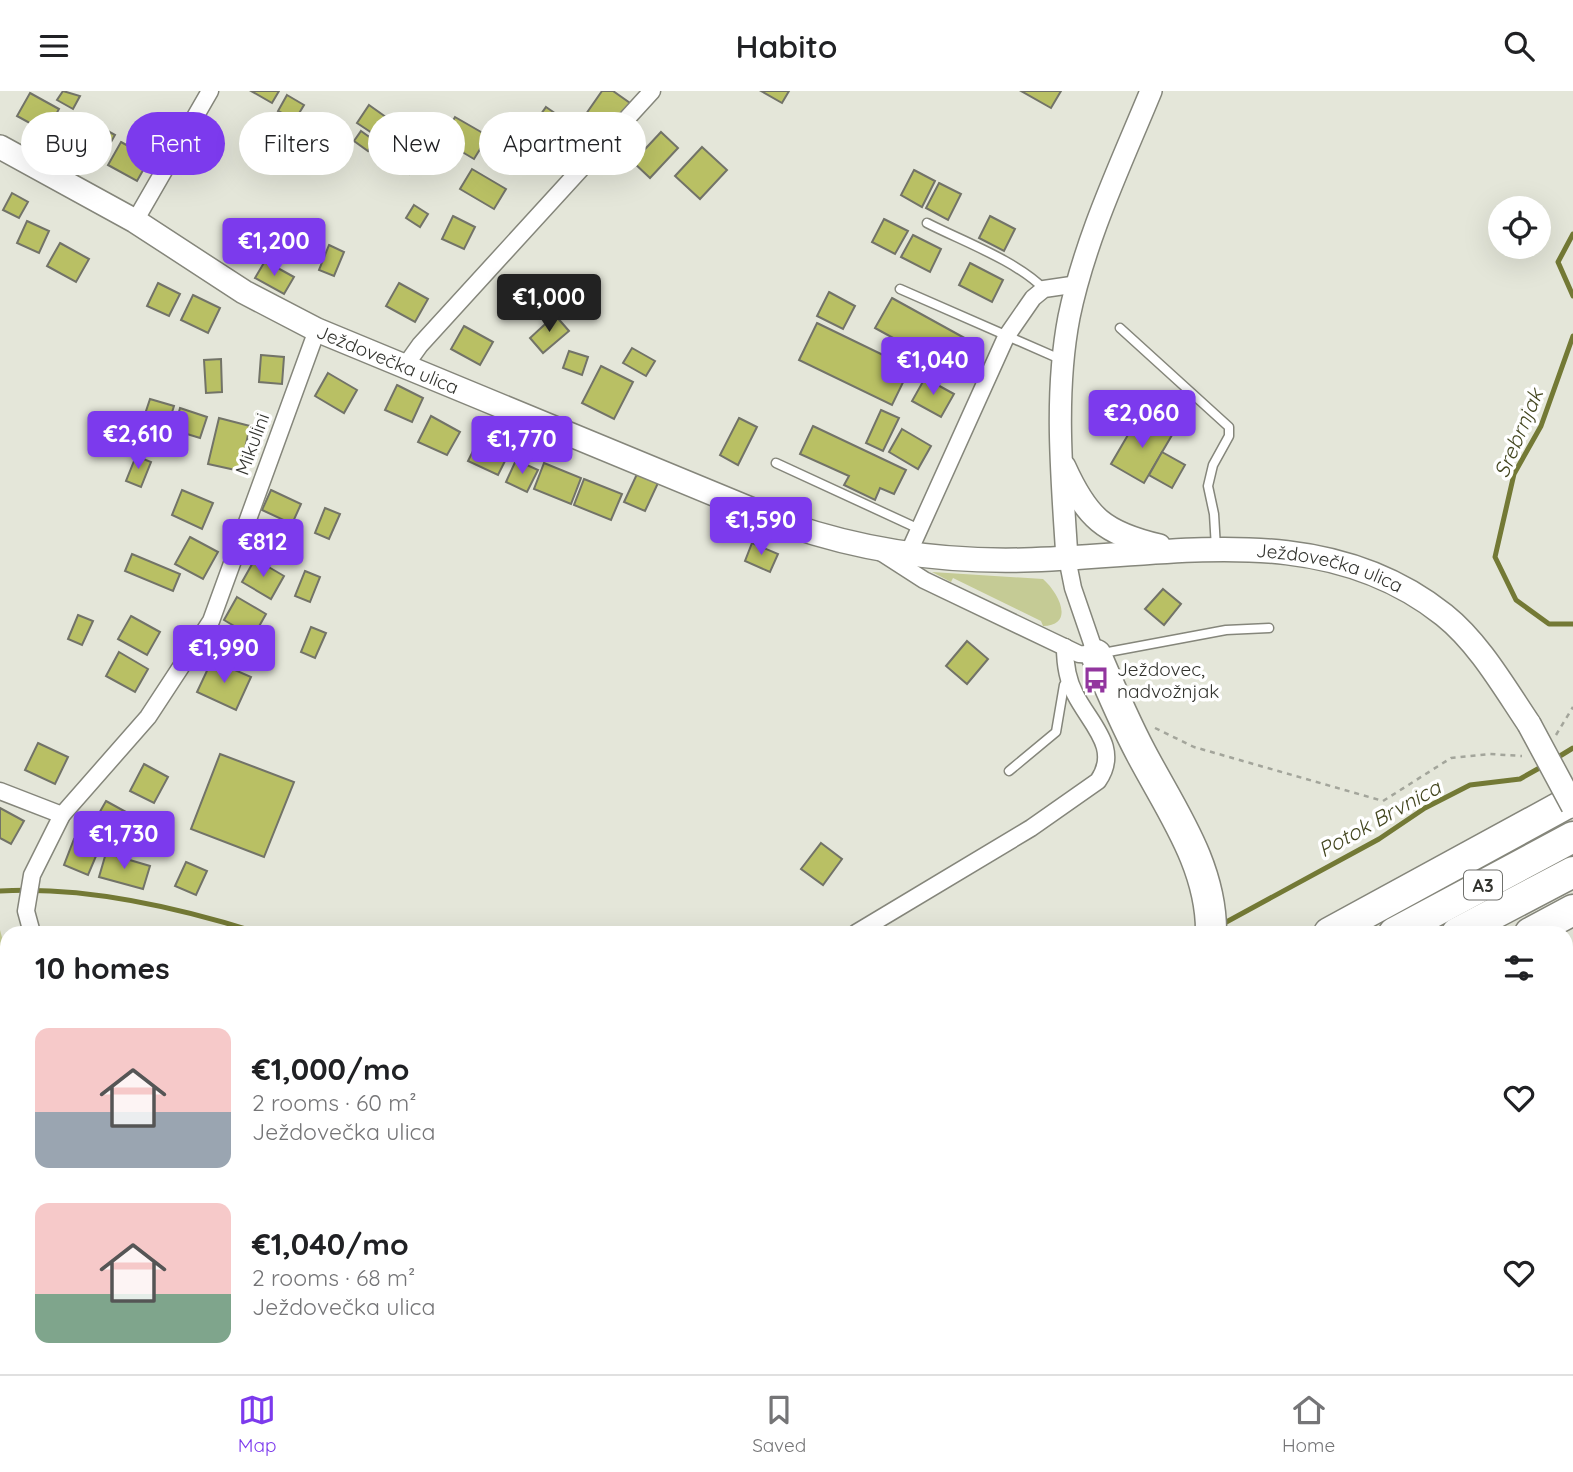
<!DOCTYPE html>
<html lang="en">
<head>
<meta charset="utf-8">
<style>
  :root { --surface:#fff; --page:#f2f2f2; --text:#202124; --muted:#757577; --line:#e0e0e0; --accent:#7c3aed }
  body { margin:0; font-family:Quicksand,sans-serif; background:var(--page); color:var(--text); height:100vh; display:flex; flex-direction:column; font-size:26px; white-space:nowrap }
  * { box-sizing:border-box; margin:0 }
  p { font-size:23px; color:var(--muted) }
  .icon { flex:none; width:38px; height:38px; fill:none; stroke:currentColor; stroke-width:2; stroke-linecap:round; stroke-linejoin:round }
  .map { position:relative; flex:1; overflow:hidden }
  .details { position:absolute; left:0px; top:835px; width:1573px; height:450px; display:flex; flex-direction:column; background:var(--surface); border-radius:21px 21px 0 0; box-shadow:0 7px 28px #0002 }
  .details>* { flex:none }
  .banner { position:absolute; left:21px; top:21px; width:700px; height:63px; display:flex; gap:14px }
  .fabs { position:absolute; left:1488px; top:105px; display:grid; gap:14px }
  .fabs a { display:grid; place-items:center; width:63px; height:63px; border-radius:50%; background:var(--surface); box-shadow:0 7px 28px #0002; font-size:35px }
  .price { position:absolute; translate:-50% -60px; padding:0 16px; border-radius:7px; background:var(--accent); color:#fff; font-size:23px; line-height:46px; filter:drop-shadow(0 2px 4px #0008) }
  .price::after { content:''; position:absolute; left:50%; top:42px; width:21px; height:16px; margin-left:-10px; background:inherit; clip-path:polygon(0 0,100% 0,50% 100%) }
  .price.on { background:#222; color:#fff }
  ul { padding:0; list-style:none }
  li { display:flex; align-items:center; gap:21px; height:175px; padding:0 35px }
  li span { display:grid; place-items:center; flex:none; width:196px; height:140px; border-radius:14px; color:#555 }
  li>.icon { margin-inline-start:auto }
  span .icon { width:84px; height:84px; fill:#fffc; stroke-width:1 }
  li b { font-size:30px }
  h2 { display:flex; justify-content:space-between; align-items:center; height:84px; padding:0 35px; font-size:30px }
  .chip { padding:0 24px; border-radius:32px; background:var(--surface); box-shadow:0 7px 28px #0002; font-size:24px; line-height:63px }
  .chip.on { background:var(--accent); color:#fff }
  header { display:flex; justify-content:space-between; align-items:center; height:91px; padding:0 35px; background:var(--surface); font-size:32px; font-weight:600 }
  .tab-bar { display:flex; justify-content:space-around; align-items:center; height:98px; border-top:2px solid var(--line); background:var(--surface); font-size:19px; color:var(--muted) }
  .tab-bar a { display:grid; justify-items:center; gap:4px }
  .tab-bar .on { color:var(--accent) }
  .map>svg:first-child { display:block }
</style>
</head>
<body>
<header><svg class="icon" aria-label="menu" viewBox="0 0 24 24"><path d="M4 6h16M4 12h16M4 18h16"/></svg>Habito<svg class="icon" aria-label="search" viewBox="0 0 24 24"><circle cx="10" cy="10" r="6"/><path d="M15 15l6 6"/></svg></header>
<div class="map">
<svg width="1573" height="1283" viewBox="0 0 1573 1283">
  <rect width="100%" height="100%" fill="#e4e6d9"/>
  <!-- green -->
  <g fill="#c5cb95">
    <path d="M932 481 1043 488C1058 501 1076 534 1043 535L1041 530 953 487 951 491Z"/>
    <polygon points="0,839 7,865 7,915 0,916"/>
    <polygon points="1573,885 1573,990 1566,993 1566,887"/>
    <polygon points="884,1278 1396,1278 1373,1283 879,1283"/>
  </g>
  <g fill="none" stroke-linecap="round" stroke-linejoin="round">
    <!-- stream -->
    <g stroke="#737935" stroke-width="5">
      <polyline points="1573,143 1558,171 1573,205"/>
      <polyline points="1573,245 1541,335 1514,383 1495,466 1516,509 1549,533 1573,533"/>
      <polyline points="1555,668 1573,657"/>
      <path d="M0 800C86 795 177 816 259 842"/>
      <polyline points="1219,835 1379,748 1425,717 1470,694 1520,688 1543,675"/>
    </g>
    <!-- canal -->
    <polyline stroke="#8f9638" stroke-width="18" points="1566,1158 1573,1158"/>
  </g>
  <!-- building -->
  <g fill="#b9c064" stroke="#727368" stroke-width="2">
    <polygon points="63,0 80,5 73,18 57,9"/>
    <polygon points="251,0 279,0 272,12"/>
    <polygon points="602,0 613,0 630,12 610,39 586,23"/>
    <polygon points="761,0 789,0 782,12"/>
    <polygon points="1021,0 1061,0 1051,17"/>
    <polygon points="30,2 59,18 46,41 17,25"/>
    <polygon points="287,4 304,14 295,29 278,20"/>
    <polygon points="369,14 390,29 378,46 357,32"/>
    <polygon points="546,16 575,36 557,63 527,43"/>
    <polygon points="455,26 488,45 474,68 442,49"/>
    <polygon points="86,28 115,44 102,67 73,51"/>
    <polygon points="361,40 375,50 368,60 354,50"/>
    <polygon points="661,41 678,57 650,87 633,71"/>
    <polygon points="121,51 150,67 137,90 108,74"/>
    <polygon points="702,56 727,79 700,108 675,85"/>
    <polygon points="392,57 416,71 409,83 385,69"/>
    <polygon points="472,78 506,98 494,118 460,98"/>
    <polygon points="914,79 935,90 922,116 901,104"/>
    <polygon points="939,92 961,103 948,129 926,117"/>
    <polygon points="12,102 28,111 19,127 3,119"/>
    <polygon points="414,114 428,123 420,136 406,127"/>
    <polygon points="453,125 475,136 464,158 442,148"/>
    <polygon points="990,125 1015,138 1004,160 979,147"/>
    <polygon points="884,128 908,140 895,163 872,151"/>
    <polygon points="27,130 49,140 39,162 17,152"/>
    <polygon points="913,144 941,158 930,181 901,166"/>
    <polygon points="60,152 89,168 76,191 47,175"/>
    <polygon points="329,154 344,161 334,185 319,179"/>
    <polygon points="265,170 294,186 284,203 255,187"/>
    <polygon points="970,172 1003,189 992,211 959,194"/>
    <polygon points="158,192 180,203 169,225 147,215"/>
    <polygon points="399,192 428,208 415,231 386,215"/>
    <polygon points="829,201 855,215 843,238 817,225"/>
    <polygon points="193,204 220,217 208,242 181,229"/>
    <polygon points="892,207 970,250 953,280 875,237"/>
    <polygon points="555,224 569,240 543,262 530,247"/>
    <polygon points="817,232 910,277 892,314 799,269"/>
    <polygon points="464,235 493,251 480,274 451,258"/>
    <polygon points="632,257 655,270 646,285 623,272"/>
    <polygon points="569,260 588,266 582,284 563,277"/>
    <polygon points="261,264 284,266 282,293 259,291"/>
    <polygon points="221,268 222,301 206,302 204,269"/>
    <polygon points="601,275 633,291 614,328 582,312"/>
    <polygon points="328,282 357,299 344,322 315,305"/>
    <polygon points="925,287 954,303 941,326 912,310"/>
    <polygon points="397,294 423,307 412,331 385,319"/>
    <polygon points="150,308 174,315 168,334 144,326"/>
    <polygon points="180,317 207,326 200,347 174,339"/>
    <polygon points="881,319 899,327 883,360 866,352"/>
    <polygon points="431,325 460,341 447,364 418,351"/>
    <polygon points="1139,325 1172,344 1144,392 1111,373"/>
    <polygon points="219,327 250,335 240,380 208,373"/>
    <polygon points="739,327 757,336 738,374 720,364"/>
    <polygon points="813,335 906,379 894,403 880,397 875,409 844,394 849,385 800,363"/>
    <polygon points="902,338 931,355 918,378 889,361"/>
    <polygon points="481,344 511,358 498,384 468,370"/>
    <polygon points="1162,361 1185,374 1172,397 1149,384"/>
    <polygon points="136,365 151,371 141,396 126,390"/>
    <polygon points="516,369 538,379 527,401 506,391"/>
    <polygon points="544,372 581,387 571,413 534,398"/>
    <polygon points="637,383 658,392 645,420 624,411"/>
    <polygon points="584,388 622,403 611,429 574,414"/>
    <polygon points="182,399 213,412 202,438 172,424"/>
    <polygon points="271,399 301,413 292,433 262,419"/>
    <polygon points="325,417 340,423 329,448 315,442"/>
    <polygon points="265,433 292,448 281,467 254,452"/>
    <polygon points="190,446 218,461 203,488 175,473"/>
    <polygon points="752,452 778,463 770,481 745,470"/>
    <polygon points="132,463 180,483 173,500 125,480"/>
    <polygon points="255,468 284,485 271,508 242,491"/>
    <polygon points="305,480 320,486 310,511 295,505"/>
    <polygon points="1163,498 1181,513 1164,534 1145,518"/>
    <polygon points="237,506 266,523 253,546 224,529"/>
    <polygon points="78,524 93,530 82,554 68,548"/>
    <polygon points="131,525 160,541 147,564 118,548"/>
    <polygon points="311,536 326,542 315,567 301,561"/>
    <polygon points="967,550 988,568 967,593 946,575"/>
    <polygon points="119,561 148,578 135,601 106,585"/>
    <polygon points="212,569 251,586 236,619 197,601"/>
    <polygon points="38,652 68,666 55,693 25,679"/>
    <polygon points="220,663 294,691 264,766 191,738"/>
    <polygon points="144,673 168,686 154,712 130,700"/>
    <polygon points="106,710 135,726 122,750 93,733"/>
    <polygon points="0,717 24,730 11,753 0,747"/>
    <polygon points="74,748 99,758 88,784 64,774"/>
    <polygon points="821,752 842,768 823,794 801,778"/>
    <polygon points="106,762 150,775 143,798 99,786"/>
    <polygon points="186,771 207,780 196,804 175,795"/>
    <polygon points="6,1015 7,1031 0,1032 0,1016"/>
    <polygon points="7,1266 7,1278 16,1278 18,1283 0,1283 0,1268"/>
    <polygon points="75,1278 107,1278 108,1283 76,1283"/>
    <polygon points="107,1278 133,1278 134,1281 108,1283"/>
    <polygon points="293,1278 319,1278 322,1283 296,1283"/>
  </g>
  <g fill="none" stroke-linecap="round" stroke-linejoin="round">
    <!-- service casing -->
    <g stroke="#85867b" stroke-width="11">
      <g id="service">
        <path d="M927 132C962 150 1017 170 1044 198"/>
        <polyline points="900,198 1060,268"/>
        <polyline points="1120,237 1229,336 1229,345 1213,374 1208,395 1214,423 1216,457"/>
        <polyline points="776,372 917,437"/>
        <polyline points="1103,562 1226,539 1269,537"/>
        <polyline points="1009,680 1056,641 1064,594 1068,589"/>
      </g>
    </g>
    <!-- minor casing -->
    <g stroke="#85867b" stroke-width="19">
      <g id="minor">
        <polyline points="135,130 210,0"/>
        <polyline points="405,275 420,254 652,0"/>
        <polyline points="879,460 924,489 1079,563 1096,564 1073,497 1067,467"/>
        <polyline points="908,463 1006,246 1033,207 1044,198 1078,193"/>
        <polyline points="0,700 62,724"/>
        <polyline points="32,842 26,820 32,784 62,724 148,626 211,530 317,239"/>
        <path d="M856 842 1031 737 1098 690C1121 657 1090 633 1075 603 1067 588 1065 573 1065 556"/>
        <polyline points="0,1249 7,1248"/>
      </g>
    </g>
    <!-- tertiary casing -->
    <g stroke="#85867b" stroke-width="24">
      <path id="tertiary" d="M1067 467C1062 388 1054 304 1069 226 1085 148 1121 73 1151 0"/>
    </g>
    <!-- secondary casing -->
    <g stroke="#85867b" stroke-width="26">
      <g id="secondary">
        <path id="s1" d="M0 56 135 130 244 201 317 239 789 434C865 460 943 471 1024 469 1168 466 1321 426 1444 524 1479 552 1504 596 1529 633"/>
        <path d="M1064 376C1087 427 1104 442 1159 455"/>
      </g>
    </g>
    <!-- motorway casing -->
    <g stroke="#85867b" stroke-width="33">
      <g id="motorway">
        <path d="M1096 564C1110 597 1124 630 1141 662 1171 719 1212 775 1211 842"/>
        <polyline points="1329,842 1573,709"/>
        <polyline points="1394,842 1573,746"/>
        <polyline points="1457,842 1573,781"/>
        <polyline points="1530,842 1573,819"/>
        <polyline points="1566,1224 1573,1224"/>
        <polyline points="635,1283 642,1278"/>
        <polyline points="690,1283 698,1278"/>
        <polyline points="744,1283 752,1278"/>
        <polyline points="804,1283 815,1278"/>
      </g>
    </g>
    <!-- path -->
    <g stroke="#a3a59b" stroke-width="2.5" stroke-dasharray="5 5" stroke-linecap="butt">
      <polyline points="1155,637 1194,656 1383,710 1451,667 1490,663 1522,665"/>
      <polyline points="1556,644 1573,616"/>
      <polyline points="0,955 7,954"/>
      <polyline points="0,1012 7,1010"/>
      <polyline points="1566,1250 1573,1250"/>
      <polyline points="256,1278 262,1283"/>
      <polyline points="186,1283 190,1278"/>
      <polyline points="1193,1283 1202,1278"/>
    </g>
    <!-- service -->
    <use href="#service" stroke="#fff" stroke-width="8"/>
    <!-- minor -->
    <use href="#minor" stroke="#fff" stroke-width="16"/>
    <!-- tertiary -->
    <use href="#tertiary" stroke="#fff" stroke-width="21"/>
    <!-- secondary -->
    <use href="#secondary" stroke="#fff" stroke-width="23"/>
    <!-- motorway -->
    <use href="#motorway" stroke="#fff" stroke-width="30"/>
    <!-- secondary-bridge casing -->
    <g stroke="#85867b" stroke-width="26" stroke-linecap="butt">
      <polyline id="secondary-bridge" points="1529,633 1573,715"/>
    </g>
    <!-- secondary-bridge -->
    <use href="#secondary-bridge" stroke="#fff" stroke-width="23"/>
  </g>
  <!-- icons -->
  <defs>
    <g id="bus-bare" transform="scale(2.1)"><path d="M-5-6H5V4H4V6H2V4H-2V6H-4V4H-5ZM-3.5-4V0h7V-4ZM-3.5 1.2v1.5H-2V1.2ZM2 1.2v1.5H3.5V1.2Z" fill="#92359e" stroke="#fff" stroke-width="2.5" paint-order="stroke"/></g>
  </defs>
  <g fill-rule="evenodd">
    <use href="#bus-bare" x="1096" y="589"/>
  </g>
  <g text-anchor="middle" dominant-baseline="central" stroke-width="7" stroke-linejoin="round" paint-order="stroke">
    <!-- shield labels -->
    <rect fill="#fff" stroke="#70716d" stroke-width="2" x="1464" y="779.5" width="38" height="29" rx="5"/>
    <g font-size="18" font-weight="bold" fill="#33342f">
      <text x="1483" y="794">A3</text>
    </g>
    <!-- street labels -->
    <g font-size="19" fill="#33342f" stroke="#fff">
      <text stroke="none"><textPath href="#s1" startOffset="443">Ježdovečka ulica</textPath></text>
      <text transform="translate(252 353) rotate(-70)">Mikulini</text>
      <text stroke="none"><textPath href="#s1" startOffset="1424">Ježdovečka ulica</textPath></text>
    </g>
    <!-- poi labels -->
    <g font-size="19" fill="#33342f" stroke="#fff" text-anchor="start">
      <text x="1117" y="578">Ježdovec,<tspan x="1117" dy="22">nadvožnjak</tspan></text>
    </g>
    <!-- water labels -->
    <g font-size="21" font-style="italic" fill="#43461f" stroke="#fff">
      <text transform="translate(1518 342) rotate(-67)">Srebrnjak</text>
      <text transform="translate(1379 727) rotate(-29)">Potok Brvnica</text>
    </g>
  </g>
</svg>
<div class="fabs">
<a><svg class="icon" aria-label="locate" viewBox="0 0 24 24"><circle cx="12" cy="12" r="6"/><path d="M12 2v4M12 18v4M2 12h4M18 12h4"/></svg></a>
</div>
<b class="price" style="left:274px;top:187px">€1,200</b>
<b class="price on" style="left:549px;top:243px">€1,000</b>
<b class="price" style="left:933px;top:306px">€1,040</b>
<b class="price" style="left:1142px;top:359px">€2,060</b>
<b class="price" style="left:138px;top:380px">€2,610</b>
<b class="price" style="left:522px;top:385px">€1,770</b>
<b class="price" style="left:761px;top:466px">€1,590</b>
<b class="price" style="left:263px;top:488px">€812</b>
<b class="price" style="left:224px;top:594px">€1,990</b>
<b class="price" style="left:124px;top:780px">€1,730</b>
<div class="banner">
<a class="chip">Buy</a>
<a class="chip on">Rent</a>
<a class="chip">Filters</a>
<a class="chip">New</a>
<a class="chip">Apartment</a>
</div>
<section class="details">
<h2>10 homes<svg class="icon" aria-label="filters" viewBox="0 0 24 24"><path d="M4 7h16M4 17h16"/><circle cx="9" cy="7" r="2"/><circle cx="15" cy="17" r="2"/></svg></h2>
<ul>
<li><span style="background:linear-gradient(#f6c9c9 60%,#9aa5b1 0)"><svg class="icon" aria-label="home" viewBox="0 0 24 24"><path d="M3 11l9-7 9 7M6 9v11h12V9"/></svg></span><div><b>€1,000/mo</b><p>2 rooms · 60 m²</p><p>Ježdovečka ulica</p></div><svg class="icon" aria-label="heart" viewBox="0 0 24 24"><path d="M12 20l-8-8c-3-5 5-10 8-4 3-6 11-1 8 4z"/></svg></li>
<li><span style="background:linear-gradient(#f6c9c9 65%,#7fa58c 0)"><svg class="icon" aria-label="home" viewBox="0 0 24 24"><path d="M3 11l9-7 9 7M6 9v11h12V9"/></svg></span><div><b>€1,040/mo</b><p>2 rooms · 68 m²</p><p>Ježdovečka ulica</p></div><svg class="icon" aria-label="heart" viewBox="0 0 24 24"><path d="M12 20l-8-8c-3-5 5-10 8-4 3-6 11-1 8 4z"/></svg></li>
</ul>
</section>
</div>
<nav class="tab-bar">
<a class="on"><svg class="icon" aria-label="map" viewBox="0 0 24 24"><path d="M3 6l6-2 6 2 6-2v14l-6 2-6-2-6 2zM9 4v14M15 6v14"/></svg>Map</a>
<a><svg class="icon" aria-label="saved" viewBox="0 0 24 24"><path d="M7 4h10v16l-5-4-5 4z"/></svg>Saved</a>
<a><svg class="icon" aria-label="home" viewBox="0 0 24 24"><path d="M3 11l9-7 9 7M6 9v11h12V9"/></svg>Home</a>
</nav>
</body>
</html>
